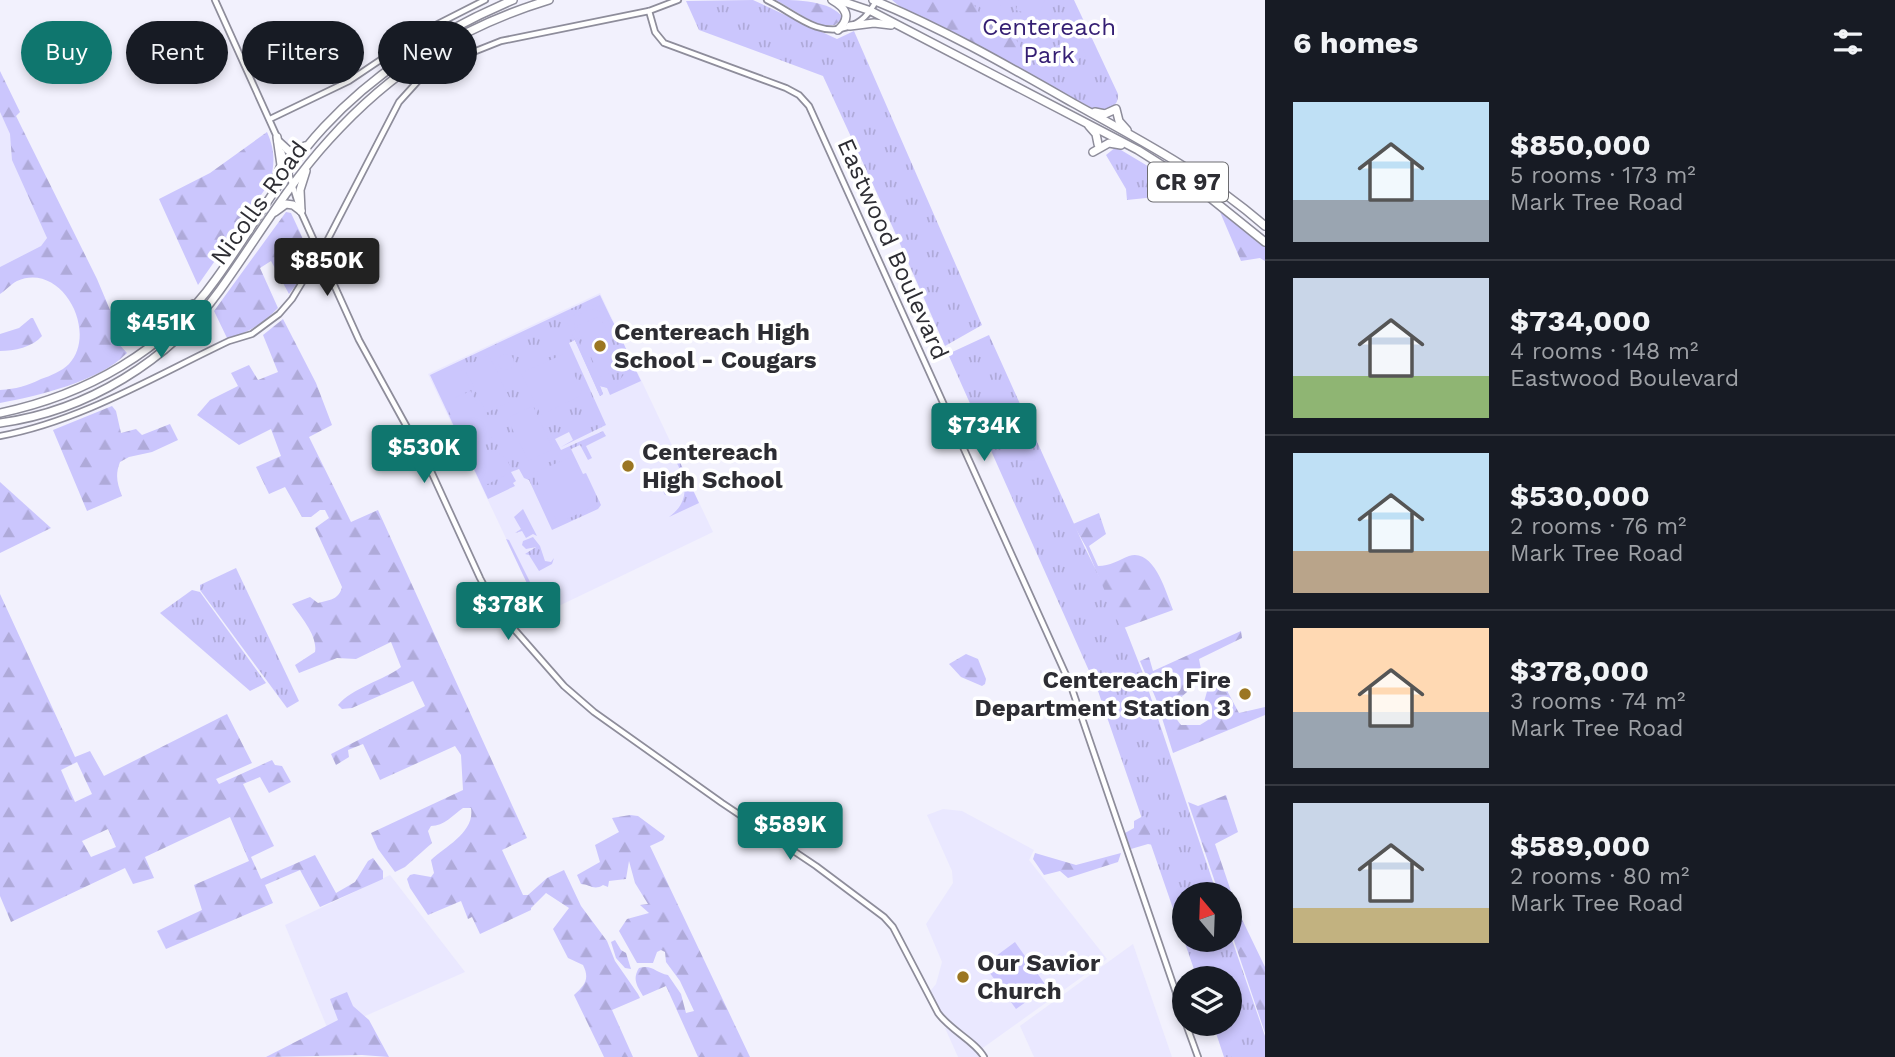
<!DOCTYPE html>
<html lang="en">
<head>
<meta charset="utf-8">
<style>
  :root { --surface:#171b24; --page:#20242c; --text:#f1f3f6; --muted:#9ea1a6; --line:#363941; --accent:#0f766e }
  body { margin:0; font-family:"Work Sans",sans-serif; background:var(--page); color:var(--text); height:100vh; display:flex; flex-direction:column; font-size:26px; white-space:nowrap }
  * { box-sizing:border-box; margin:0 }
  p { font-size:23px; color:var(--muted) }
  .icon { flex:none; width:38px; height:38px; fill:none; stroke:currentColor; stroke-width:2; stroke-linecap:round; stroke-linejoin:round }
  .map { position:relative; flex:1; overflow:hidden }
  .side { display:flex; flex-direction:column; background:var(--surface); width:630px }
  .side>* { flex:none }
  .hud { position:absolute; left:21px; top:21px; width:665px; height:63px; display:flex; gap:14px }
  .needle { width:46px; rotate:341deg }
  .buttons { position:absolute; left:1172px; top:882px; display:grid; gap:14px }
  .buttons a { display:grid; place-items:center; width:70px; height:70px; border-radius:50%; background:var(--surface); box-shadow:0 4px 10px #0003; font-size:35px }
  .price { position:absolute; translate:-50% -60px; padding:0 16px; border-radius:7px; background:var(--accent); color:#fff; font-size:23px; line-height:46px; filter:drop-shadow(0 2px 4px #0008) }
  .price::after { content:''; position:absolute; left:50%; top:42px; width:21px; height:16px; margin-left:-10px; background:inherit; clip-path:polygon(0 0,100% 0,50% 100%) }
  .price.current { background:#222; color:#fff }
  ul { padding:0; list-style:none }
  li { display:flex; align-items:center; gap:21px; height:175px; padding:0 28px }
  li+li { border-top:2px solid var(--line) }
  li span { display:grid; place-items:center; flex:none; width:196px; height:140px; border-radius:0px; color:#555 }
  li>.icon { margin-inline-start:auto }
  span .icon { width:84px; height:84px; fill:#fffc; stroke-width:1 }
  li b { font-size:30px }
  h2 { display:flex; justify-content:space-between; align-items:center; height:84px; padding:0 28px; font-size:30px }
  .pill { padding:0 24px; border-radius:32px; background:var(--surface); box-shadow:0 4px 10px #0003; font-size:24px; line-height:63px }
  .pill.current { background:var(--accent); color:#fff }
  main { display:flex; flex:1; min-height:0 }
  .map>svg:first-child { display:block }
</style>
</head>
<body>
<main>
<div class="map">
<svg width="1265" height="1057" viewBox="0 0 1265 1057">
  <defs>
    <pattern id="grass-tufts" width="24" height="20" patternUnits="userSpaceOnUse" patternTransform="scale(1.75)"><rect width="24" height="20" fill="#cbc6fd"/><path d="M3 7l-1-3M5 7V3M7 7l1-3M15 17l-1-3M17 17v-4M19 17l1-3" fill="none" stroke="#afaad9"/></pattern>
    <pattern id="forest-firs" width="22" height="20" patternUnits="userSpaceOnUse" patternTransform="scale(1.75)"><rect width="22" height="20" fill="#cbc6fd"/><path d="M5 1l3.5 6h-7zM16 11l3.5 6h-7z" fill="#afaad9"/></pattern>
  </defs>
  <rect width="100%" height="100%" fill="#f2f1fd"/>
  <!-- built -->
  <g fill="#eae8ff">
    <polygon points="0,112 10,134 47,238 41,246 0,267"/>
    <polygon points="600,293 713,532 542,614 428,374"/>
    <polygon points="943,809 962,811 1034,850 1029,860 1107,959 980,1050 984,1057 958,1057 945,1028 948,1027 927,995 936,984 942,962 926,924 953,883 952,871 927,815"/>
    <polygon points="390,875 465,972 329,1032 285,925"/>
    <polygon points="1133,944 1172,1057 1034,1057 1020,1026"/>
  </g>
  <!-- grass -->
  <g fill="url(#grass-tufts)">
    <polygon points="753,0 837,39 854,31 982,325 945,346 893,228 823,76 699,30 686,1"/>
    <path d="M892 0H1074L1118 94C1119 106 1110 108 1101 113L928 20 904 10Z"/>
    <polygon points="1116,147 1156,171 1165,196 1127,200 1126,189 1106,155"/>
    <polygon points="600,295 641,381 610,395 607,388 600,386 603,394 600,396 575,340 569,343 606,425 561,447 573,440 569,432 555,439 561,450 603,431 606,436 586,446 592,458 588,460 580,445 571,449 583,474 586,473 601,505 598,509 552,530 529,480 524,478 519,469 511,472 516,481 513,483 515,486 488,499 430,375"/>
    <polygon points="989,335 1084,546 1126,630 1142,671 1217,894 1185,894 1185,940 1230,940 1230,934 1265,1036 1265,1057 1224,1057 1213,1024 1230,1024 1230,978 1197,978 1098,691 948,354"/>
    <path d="M678 458 699 503 669 517C691 501 686 482 676 461Z"/>
    <polygon points="664,470 671,485 670,492 665,495 655,474"/>
    <polygon points="523,509 537,536 533,534 526,538 522,531 515,533 521,529 514,517"/>
    <polygon points="533,537 540,546 545,561 551,562 554,558 552,564 539,571 529,555 525,554 536,547 526,549 522,545 523,541"/>
    <polygon points="506,539 509,540 543,608 541,613"/>
    <polygon points="236,568 299,701 287,708 200,590 200,585"/>
    <polygon points="192,590 200,592 266,683 250,691 160,613"/>
  </g>
  <!-- forest -->
  <g fill="url(#forest-firs)" fill-rule="evenodd">
    <path d="M776 0C796 0 831 0 843 18L835 25H818Z"/>
    <polygon points="911,0 971,0 986,23 1003,17 1035,72 1035,77 917,12 914,2"/>
    <path d="M0 71 20 112 16 116 97 279 113 317 117 342 127 353C100 381 38 396 0 403V390C16 389 27 386 41 379 50 376 62 371 69 364 99 331 61 261 17 281 11 284 6 290 0 294V267L41 246 47 238 12 160 10 134 0 112Z"/>
    <path d="M267 132C275 150 275 163 270 182L198 285 159 199 210 173Z"/>
    <path d="M286 212 291 213C308 251 318 258 289 294L271 261 260 268 278 308C263 323 249 333 227 338L214 311Z"/>
    <path d="M1220 212C1237 219 1252 233 1265 246V261L1260 258 1241 261Z"/>
    <path d="M31 318H33L42 336C33 347 14 351 0 351V334L19 328Z"/>
    <path d="M283 319 316 383 332 425 309 437 351 522 378 510 527 838 502 850 523 895H528L547 878 564 870 581 906 607 941 615 961 638 994 640 998 612 1010 633 1057H604L574 995C585 985 590 979 583 965L568 958 553 929 569 908 546 893 531 908V910L480 934 472 917 468 919 461 901 428 915 410 888 407 879 410 875 414 874 431 877 434 873 431 860C446 846 475 832 471 808H463C453 815 444 826 431 826L428 831 432 843 405 867 395 872 378 849 371 833 463 790 461 755 455 746 380 780 363 744 348 750 349 757 336 765 331 754 425 706 413 681 352 708 342 709 338 705C352 688 384 680 401 667L391 642 356 659 337 658 299 673 295 665 315 652C318 636 301 617 292 604L310 597 318 603C329 600 339 600 342 587L315 528 329 518 325 510H320L311 517H302L285 487 269 494 256 467 281 456 271 429 239 445 197 415 210 400 238 386 231 373 249 365 258 380 278 372 263 335Z"/>
    <path d="M112 406 116 411 121 433 136 429 142 435 170 424 178 440 152 452 129 457 120 462C115 475 117 483 122 496L87 511 53 430Z"/>
    <polygon points="0,482 51,528 0,553"/>
    <path d="M1099 513 1106 534 1089 546 1098 566C1110 566 1119 560 1129 556 1154 548 1166 592 1173 610L1121 629 1086 547 1073 524Z"/>
    <path d="M0 594 75 757 90 751 104 776 227 714 252 763 216 779 219 784 272 760 275 765 282 766 291 782 269 793 260 777 243 784 274 846 251 857 261 879 315 855 336 893 355 882 368 861 373 858 383 871V879L320 907 300 870 265 885 273 903 166 949 157 931 202 910 194 885 249 861 230 817 145 857 154 878 133 884 125 868 11 922 0 896ZM77 762 92 794 75 802 61 770ZM108 829 116 847 91 857 82 841Z"/>
    <polygon points="1241,631 1242,638 1199,659 1202,675 1192,674 1187,692 1177,701 1175,717 1181,725 1200,725 1208,720 1209,711 1204,702 1208,688 1224,685 1239,713 1265,707 1265,715 1173,753 1156,699 1140,661 1149,657 1153,671"/>
    <polygon points="966,654 978,659 986,679 985,684 982,686 961,677 949,664"/>
    <polygon points="1226,795 1238,832 1215,844 1237,909 1265,967 1265,1033 1230,929 1230,894 1219,894 1188,802 1198,806"/>
    <path d="M630 815 638 816 665 836 663 840 650 846 750 1057H698L666 986 643 996C637 986 632 979 639 968 652 964 656 973 668 975L681 994 686 1013 694 1011 680 981 666 962 665 952 661 950 657 952 653 963H637L619 931 627 919 649 913 640 905 648 904 635 883 629 861 626 879 609 881 608 887 603 885C594 891 589 884 581 884L577 875 600 862 595 845 619 832 612 818Z"/>
    <polygon points="1145,815 1153,845 1148,844 1131,849 1125,833 1134,828 1134,821"/>
    <polygon points="1035,853 1076,865 1121,853 1118,862 1068,878 1060,871 1044,875 1033,859"/>
    <polygon points="615,940 621,950 626,953 631,969 625,968 616,958 611,942"/>
    <polygon points="347,992 353,1006 369,1020 389,1057 362,1055 266,1057 338,1020 330,999"/>
  </g>
  <!-- pitch -->
  <g fill="#cbc6fd" fill-rule="evenodd">
    <polygon points="977,0 998,0 1002,10 985,18"/>
    <polygon points="1013,0 1045,0 1038,17 1016,10 1017,6 1011,4"/>
    <polygon points="1078,37 1086,56 1049,70 1042,52"/>
    <path d="M590 305C596 305 601 306 605 310 612 317 631 356 631 366 632 383 615 391 600 386L603 394 600 396 564 316 567 315 570 321 579 309ZM591 309C596 310 598 309 602 313 611 320 628 361 626 372L617 383C591 389 583 350 575 331 572 319 579 312 591 309Z"/>
    <polygon points="600,316 623,366 600,377 577,326"/>
    <circle cx="506" cy="362" r="8"/>
    <polygon points="564,354 582,390 580,396 541,415 521,373"/>
    <polygon points="489,355 511,401 486,413 464,367"/>
    <polygon points="459,365 471,390 454,398 471,391 492,438 467,449 433,378"/>
    <polygon points="533,406 553,449 528,461 507,418"/>
    <polygon points="494,451 505,457 512,469 509,473 488,484 483,483 472,461 482,452"/>
    <polygon points="569,458 573,459 597,504 558,524 533,473"/>
    <polygon points="1015,942 1047,987 1016,1009 984,965"/>
  </g>
  <g fill="none" stroke-linecap="round" stroke-linejoin="round">
    <!-- secondary casing -->
    <g stroke="#8e8d9b" stroke-width="8">
      <g id="secondary">
        <polyline points="215,0 277,137"/>
        <path d="M767 0C793 12 817 38 848 27 862 22 869 14 876 1"/>
        <polyline points="649,11 655,32 664,43 786,88 799,95 809,106 1071,686 1185,1019"/>
        <polyline points="270,119 349,81 422,32 485,0"/>
        <polyline points="282,152 298,203"/>
        <path d="M301 212 359 340 430 469 480 578 490 597 514 629 564 686 594 712 722 803 816 866 884 917 893 927 938 1013C950 1030 976 1042 984 1057"/>
        <path d="M0 436C81 421 155 376 229 341L252 334 279 314 292 299 327 241 399 102 428 70 501 41 649 11 678 0"/>
        <polyline points="1186,1024 1198,1057"/>
      </g>
    </g>
    <!-- highway casing -->
    <g stroke="#8e8d9b" stroke-width="10">
      <g id="highway">
        <path d="M832 0C846 8 852 17 838 30"/>
        <polyline points="838,0 871,11 1138,150 1198,188 1265,242"/>
        <path d="M873 0C942 28 1008 66 1073 103 1140 140 1207 175 1265 226"/>
        <polyline points="850,26 874,23 891,25"/>
        <polyline points="1095,112 1105,114 1116,109 1119,121 1127,130"/>
        <polyline points="1089,126 1096,134 1098,144"/>
        <polyline points="278,141 290,152 297,151 305,146"/>
        <polyline points="1093,152 1109,143 1121,145"/>
        <polyline points="274,184 281,165 277,137"/>
        <polyline points="301,211 300,190 306,171"/>
        <polyline points="275,212 286,204 293,205 301,211"/>
        <polyline points="170,306 179,312 193,304"/>
        <path d="M0 413C86 395 165 351 216 279 253 228 281 173 324 127 377 70 442 30 513 0"/>
        <path d="M0 423C87 411 169 361 220 290 256 240 287 186 329 140 391 71 460 27 549 0"/>
      </g>
    </g>
    <!-- secondary -->
    <use href="#secondary" stroke="#fff" stroke-width="4.5"/>
    <!-- highway -->
    <use href="#highway" stroke="#fff" stroke-width="7"/>
  </g>
  <!-- markers -->
  <g fill="#9b7622" stroke="#fff" stroke-width="2.5">
    <circle cx="600" cy="346" r="7"/>
    <circle cx="628" cy="466" r="7"/>
    <circle cx="1245" cy="694" r="7"/>
    <circle cx="963" cy="977" r="7"/>
  </g>
  <g text-anchor="middle" dominant-baseline="central" stroke-width="7" stroke-linejoin="round" paint-order="stroke">
    <!-- shield labels -->
    <rect fill="#fff" stroke="#6c6c70" stroke-width="2" x="1148" y="162.5" width="80" height="39" rx="5"/>
    <g font-size="23" font-weight="bold" fill="#2d2d33">
      <text x="1188" y="182">CR 97</text>
    </g>
    <!-- park labels -->
    <g font-size="24" fill="#351f73" stroke="#fff">
      <text x="1049" y="27">Centereach<tspan x="1049" dy="28">Park</tspan></text>
    </g>
    <!-- street labels -->
    <g font-size="24" fill="#2d2d33" stroke="#fff">
      <text transform="translate(259 203) rotate(-54)">Nicolls Road</text>
      <text transform="translate(893 249) rotate(66)">Eastwood Boulevard</text>
    </g>
    <!-- poi labels -->
    <g font-size="24" font-weight="bold" fill="#2d2d33" stroke="#fff" text-anchor="start">
      <text x="614" y="332">Centereach High<tspan x="614" dy="28">School - Cougars</tspan></text>
      <text x="642" y="452">Centereach<tspan x="642" dy="28">High School</tspan></text>
      <text x="1231" y="680" text-anchor="end">Centereach Fire<tspan x="1231" dy="28">Department Station 3</tspan></text>
      <text x="977" y="963">Our Savior<tspan x="977" dy="28">Church</tspan></text>
    </g>
  </g>
</svg>
<div class="buttons">
<a><svg class="needle" viewBox="-14 -14 28 28"><path d="M0-13l5 13h-10z" fill="#e53935"/><path d="M0 13l5-13h-10z" fill="#9ea1a6"/></svg></a>
<a><svg class="icon" aria-label="layers" viewBox="0 0 24 24"><path d="M12 4l9 5-9 5-9-5zM3 14l9 5 9-5"/></svg></a>
</div>
<b class="price current" style="left:327px;top:298px">$850K</b>
<b class="price" style="left:161px;top:360px">$451K</b>
<b class="price" style="left:984px;top:463px">$734K</b>
<b class="price" style="left:424px;top:485px">$530K</b>
<b class="price" style="left:508px;top:642px">$378K</b>
<b class="price" style="left:790px;top:862px">$589K</b>
<div class="hud">
<a class="pill current">Buy</a>
<a class="pill">Rent</a>
<a class="pill">Filters</a>
<a class="pill">New</a>
</div>
</div>
<section class="side">
<h2>6 homes<svg class="icon" aria-label="filters" viewBox="0 0 24 24"><path d="M4 7h16M4 17h16"/><circle cx="9" cy="7" r="2"/><circle cx="15" cy="17" r="2"/></svg></h2>
<ul>
<li><span style="background:linear-gradient(#bfe0f5 70%,#9aa5b1 0)"><svg class="icon" aria-label="home" viewBox="0 0 24 24"><path d="M3 11l9-7 9 7M6 9v11h12V9"/></svg></span><div><b>$850,000</b><p>5 rooms · 173 m²</p><p>Mark Tree Road</p></div></li>
<li><span style="background:linear-gradient(#c9d6e8 70%,#8fb573 0)"><svg class="icon" aria-label="home" viewBox="0 0 24 24"><path d="M3 11l9-7 9 7M6 9v11h12V9"/></svg></span><div><b>$734,000</b><p>4 rooms · 148 m²</p><p>Eastwood Boulevard</p></div></li>
<li><span style="background:linear-gradient(#bfe0f5 70%,#b9a48a 0)"><svg class="icon" aria-label="home" viewBox="0 0 24 24"><path d="M3 11l9-7 9 7M6 9v11h12V9"/></svg></span><div><b>$530,000</b><p>2 rooms · 76 m²</p><p>Mark Tree Road</p></div></li>
<li><span style="background:linear-gradient(#ffd9b3 60%,#9aa5b1 0)"><svg class="icon" aria-label="home" viewBox="0 0 24 24"><path d="M3 11l9-7 9 7M6 9v11h12V9"/></svg></span><div><b>$378,000</b><p>3 rooms · 74 m²</p><p>Mark Tree Road</p></div></li>
<li><span style="background:linear-gradient(#c9d6e8 75%,#c2b280 0)"><svg class="icon" aria-label="home" viewBox="0 0 24 24"><path d="M3 11l9-7 9 7M6 9v11h12V9"/></svg></span><div><b>$589,000</b><p>2 rooms · 80 m²</p><p>Mark Tree Road</p></div></li>
</ul>
</section>
</main>
</body>
</html>
